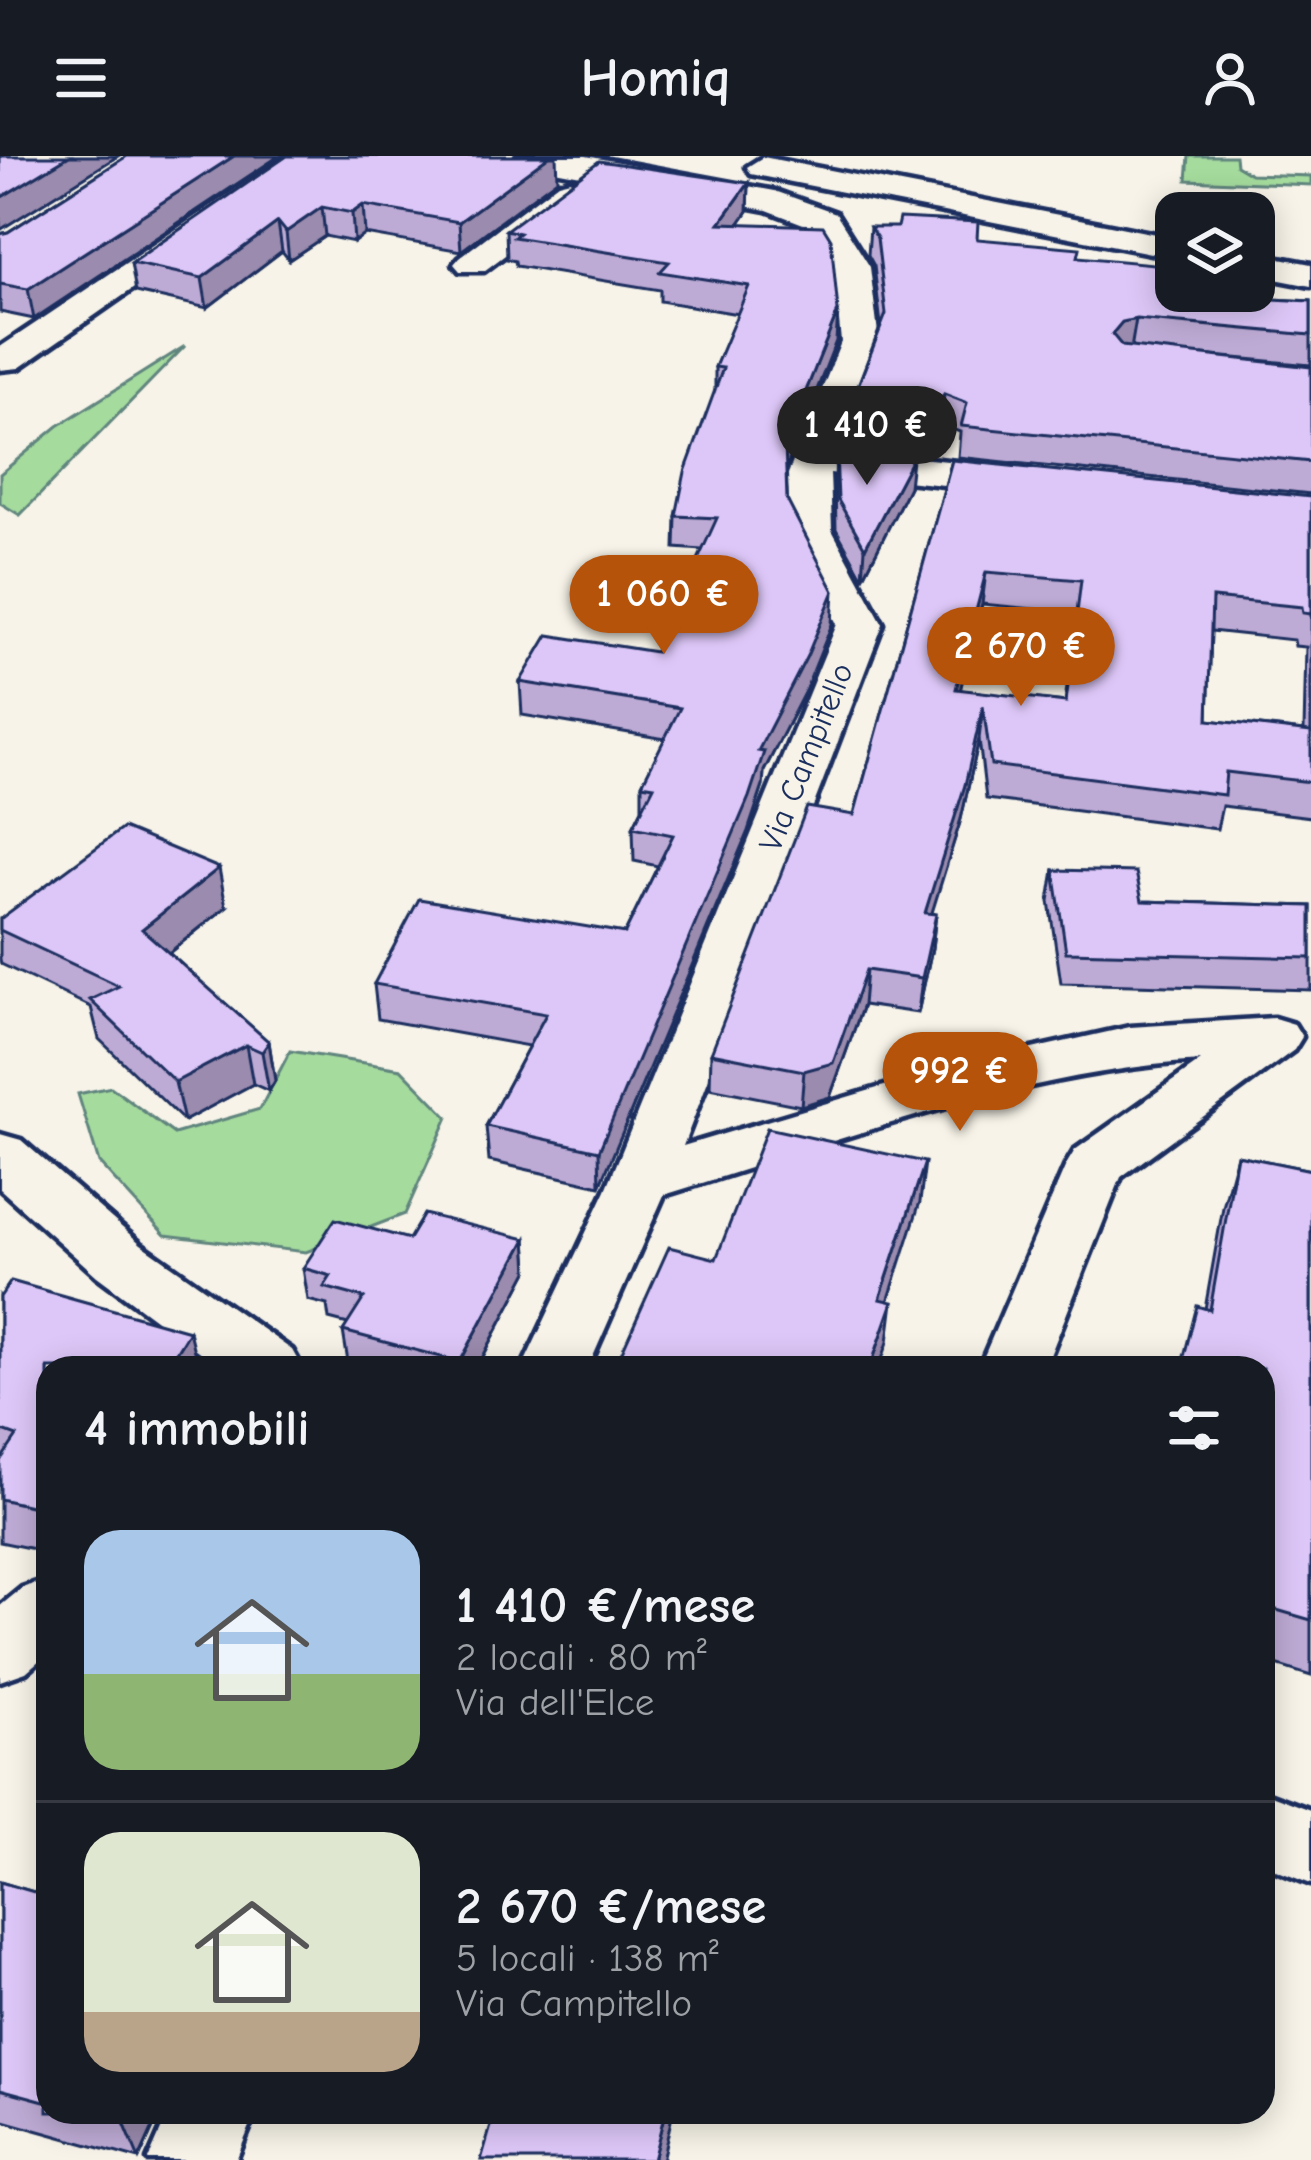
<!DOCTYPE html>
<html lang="it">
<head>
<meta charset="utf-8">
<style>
  :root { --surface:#171b24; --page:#20242c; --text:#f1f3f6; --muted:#9ea1a6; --line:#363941; --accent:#b45309 }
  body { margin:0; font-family:"Comic Neue",sans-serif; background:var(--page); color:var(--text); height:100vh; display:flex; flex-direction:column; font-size:45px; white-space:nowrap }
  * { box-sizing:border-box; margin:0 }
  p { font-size:39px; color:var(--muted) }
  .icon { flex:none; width:66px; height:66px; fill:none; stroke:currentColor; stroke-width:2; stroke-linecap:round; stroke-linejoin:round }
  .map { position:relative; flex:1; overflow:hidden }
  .sheet { position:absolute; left:36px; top:1200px; width:1239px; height:768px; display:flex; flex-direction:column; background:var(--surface); border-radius:36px; box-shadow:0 6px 30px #0003 }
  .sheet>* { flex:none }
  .controls { position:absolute; left:1155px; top:36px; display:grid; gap:24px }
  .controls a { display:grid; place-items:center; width:120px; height:120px; border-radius:24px; background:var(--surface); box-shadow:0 6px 30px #0003; font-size:60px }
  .price { position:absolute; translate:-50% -102px; padding:0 27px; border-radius:42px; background:var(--accent); color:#fff; font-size:39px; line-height:78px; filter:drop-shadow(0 3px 6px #0008) }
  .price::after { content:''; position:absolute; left:50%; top:72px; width:36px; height:27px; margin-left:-18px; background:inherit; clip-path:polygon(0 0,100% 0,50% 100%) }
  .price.active { background:#222; color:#fff }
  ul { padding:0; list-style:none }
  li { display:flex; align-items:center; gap:36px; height:300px; padding:0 48px }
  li+li { border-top:3px solid var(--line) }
  li span { display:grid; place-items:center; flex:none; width:336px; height:240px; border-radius:36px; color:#555 }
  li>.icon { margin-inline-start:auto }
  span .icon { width:144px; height:144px; fill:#fffc; stroke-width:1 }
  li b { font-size:51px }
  h2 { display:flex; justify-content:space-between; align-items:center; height:144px; padding:0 48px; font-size:51px }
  header { display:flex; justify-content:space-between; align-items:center; height:156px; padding:0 48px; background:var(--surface); font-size:54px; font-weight:700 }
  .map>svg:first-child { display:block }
</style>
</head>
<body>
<header><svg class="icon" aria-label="menu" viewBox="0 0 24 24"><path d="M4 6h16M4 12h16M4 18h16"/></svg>Homiq<svg class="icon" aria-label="person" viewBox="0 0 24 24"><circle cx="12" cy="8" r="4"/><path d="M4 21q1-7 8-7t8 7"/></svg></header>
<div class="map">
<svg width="1311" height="2004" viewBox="0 0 1311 2004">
  <rect width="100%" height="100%" fill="#f7f3e8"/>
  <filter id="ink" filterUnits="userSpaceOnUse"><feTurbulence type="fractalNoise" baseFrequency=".00833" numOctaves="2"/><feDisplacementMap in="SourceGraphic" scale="24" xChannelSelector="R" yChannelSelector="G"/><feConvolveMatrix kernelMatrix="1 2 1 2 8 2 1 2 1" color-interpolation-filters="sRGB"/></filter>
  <g filter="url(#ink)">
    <!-- green -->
    <g fill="#a5db9d" stroke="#60857e" stroke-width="3">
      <polygon points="1189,0 1235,0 1236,9 1251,18 1311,20 1311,29 1187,24"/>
      <polygon points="185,190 20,359 0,347 0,318 58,270"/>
      <polygon points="290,895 401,913 448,961 405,1058 306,1096 165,1079 99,1007 78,938 111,931 174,978 260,953"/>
    </g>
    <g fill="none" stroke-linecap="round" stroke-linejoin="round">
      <!-- minor casing -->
      <g stroke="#1b2f5e" stroke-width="9">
        <g id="minor">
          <polygon points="286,0 324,0 19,212 0,214 0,191"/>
          <path d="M517 0H586L775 35 836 57 870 111 879 186 839 293 1029 314 1044 317 1050 326 1044 335 1029 338 830 317 832 374 883 468 683 990 938 914 1130 871 1274 862 1294 868 1302 881 1294 894 1121 1021 1045 1212H979L1066 1009 1075 994 1201 905C1017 916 839 985 664 1039L588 1212H522L606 1034 837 468 790 374 788 318 841 186 834 111 811 71 767 54 533 10Z"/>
          <polygon points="763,1 1176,82 1176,102 751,18 747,11"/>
          <polygon points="570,24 582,27 587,34 582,41 484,115 460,115 454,108 460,101 558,27"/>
          <polygon points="1254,97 1311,108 1311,130 1254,119"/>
          <polygon points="0,978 21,984 141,1088 292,1194 302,1212 221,1212 97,1120 0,1033"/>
          <polygon points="48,1423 48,1497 26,1516 0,1525 0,1450 22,1432"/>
          <polygon points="1263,1636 1311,1654 1311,1728 1263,1709"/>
          <polygon points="169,1956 256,1956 236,2004 148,2004"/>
        </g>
      </g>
      <!-- minor -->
      <use href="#minor" fill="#f7f3e8" fill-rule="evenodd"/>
    </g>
    <!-- wall -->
    <g fill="#beabd5" stroke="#1b2f5e" stroke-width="3" fill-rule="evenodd">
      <polygon points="127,0 34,163 0,156 0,78 8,76"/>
      <polygon points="287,0 557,23 461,95 365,78 354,86 325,80 289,104 282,95 207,152 136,136 131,107"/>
      <polygon points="749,27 748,55 739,68 838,155 836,185 786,312 787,344 832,468 806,533 764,615 763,630 748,675 600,1030 489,1005 486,970 529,890 378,863 374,828 625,777 658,710 634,705 633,671 642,653 642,628 665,583 522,559 520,526 656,496 703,394 675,392 676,360 715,236 715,211 738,158 660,145 660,134 516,110 515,105 507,103 506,74"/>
      <polygon points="870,71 977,83 1079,101 1174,138 1311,145 1311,209 1202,199 1311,211 1311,338 958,301 960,276 941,269 926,298 845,289 847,258 881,169 874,110 868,99"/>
      <polygon points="836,295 909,331 863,422 836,373 835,323"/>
      <path d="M952 304 1311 341V661L1222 650 1217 673 986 643 979 583 961 663 931 757 936 758 932 792 918 857 863 849 830 941 801 950 710 932 711 897 854 659ZM982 448 1076 457 1065 546 960 534ZM1211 475 1294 484 1295 490 1306 491 1304 575 1208 564Z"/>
      <polygon points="1054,714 1142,745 1311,750 1311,834 1061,827 1049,745"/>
      <polygon points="226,751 169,797 269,886 275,925 269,935 253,928 184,965 99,883 91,851 1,808 0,804 0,763"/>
      <polygon points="1237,999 1311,1014 1311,1520 1263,1505 1263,1212 1205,1153 1223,1051"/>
      <polygon points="409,1083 526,1083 528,1115 477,1212 371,1212 348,1206 343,1175 348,1168 329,1163 327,1149 308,1144 303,1112"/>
      <polygon points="0,1141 48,1212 48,1396 0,1386"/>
      <polygon points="0,1726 48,1740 48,1956 160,1956 139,2003 0,1964"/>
    </g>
    <!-- shaded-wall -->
    <g fill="#9b8bae" stroke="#1b2f5e" stroke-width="3">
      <polygon points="69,0 118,0 0,74 0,42"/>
      <polygon points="234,0 279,0 34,163 28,133"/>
      <polygon points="549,0 556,0 557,23 461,95 459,66"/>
      <polygon points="749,27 748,55 720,96 720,67"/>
      <polygon points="363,49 365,78 354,86 352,57"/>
      <polygon points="322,51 325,80 289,104 286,76"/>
      <polygon points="278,66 282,95 207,152 202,122"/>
      <polygon points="838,155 836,185 784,318 785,287"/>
      <polygon points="1136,163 1131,193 1117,196 1112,178 1122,166"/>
      <polygon points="944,238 941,269 926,298 929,267"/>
      <polygon points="912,303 909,331 863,422 865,392"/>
      <polygon points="986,416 982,448 952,566 956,533"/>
      <polygon points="834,435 832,468 806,533 764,615 763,630 748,675 600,1030 599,995 758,595"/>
      <polygon points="983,550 979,583 961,663 921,792 925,757"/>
      <polygon points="219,712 226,751 150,812 142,773"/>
      <polygon points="936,758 932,792 918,857 922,822"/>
      <polygon points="866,814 863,849 830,941 801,950 804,915"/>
      <polygon points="269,886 275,925 269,935 262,896"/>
      <polygon points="246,889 253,928 184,965 175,926"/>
      <polygon points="925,1006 920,1046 876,1183 880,1143"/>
      <polygon points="526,1083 528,1115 477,1212 461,1212 460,1206"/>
      <polygon points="893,1146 888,1186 879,1212 870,1212"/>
      <polygon points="189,1175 198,1212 166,1212"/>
      <polygon points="129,1956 160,1956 139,2003 124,1967"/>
      <polygon points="665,1956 673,1956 662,2004 653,2004"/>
    </g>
    <!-- building -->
    <g fill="#ddc7f8" stroke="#1b2f5e" stroke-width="3" fill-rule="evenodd">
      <polygon points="0,0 69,0 0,42"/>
      <polygon points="127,0 234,0 28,133 0,128 0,78 8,76"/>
      <polygon points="287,0 549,0 459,66 363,49 352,57 322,51 286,76 278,66 202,122 131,107"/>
      <polygon points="599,5 749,27 720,67 823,70 831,83 838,155 785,287 787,344 834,435 807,500 758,595 764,596 749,641 599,995 486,970 546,858 374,828 419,743 625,777 673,679 633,671 654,630 642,628 680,552 520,526 548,479 656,496 717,362 676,360 685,316 723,212 715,211 749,130 660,116 669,106 514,81 519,77 506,74"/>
      <polygon points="899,62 978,66 977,83 1080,92 1078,101 1176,110 1174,138 1311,145 1311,179 1136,163 1122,166 1112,178 1122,190 1311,211 1311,306 961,270 967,247 944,238 929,267 847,258 886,158 877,82 870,71 897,71"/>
      <polygon points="836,295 912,303 865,392 838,344"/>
      <path d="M952 304 1311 341V458L1303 457 1302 451 1212 442 1208 564 1311 576V626L1226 616 1224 639 991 609 983 550 965 629 925 757 936 758 922 822 866 814 833 907 804 915 711 897 807 651 854 659ZM986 416 1081 424 1066 546 956 533Z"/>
      <polygon points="123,672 219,712 142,773 269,886 262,896 246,889 175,926 90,844 119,830 0,774 0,763"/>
      <polygon points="1054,714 1136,716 1142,745 1311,750 1311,802 1066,796"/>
      <polygon points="767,972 925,1006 880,1143 893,1146 870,1212 627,1212 616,1209 669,1091 716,1103"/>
      <polygon points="1237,999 1311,1014 1311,1464 1263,1450 1263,1212 1181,1212 1197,1150 1210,1154"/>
      <polygon points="424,1058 526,1083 460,1206 343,1175 364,1142 324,1131 331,1120 303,1112 335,1063 409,1083"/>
      <polygon points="11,1125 189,1175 166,1212 48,1212 48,1354 0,1343 0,1305 17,1280 0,1274 0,1141"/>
      <polygon points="0,1726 48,1740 48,1946 0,1933"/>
      <polygon points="82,1956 129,1956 124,1967"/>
      <polygon points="495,1956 665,1956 653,2004 481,2004"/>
    </g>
  </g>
  <g text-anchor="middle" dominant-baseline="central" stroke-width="9" stroke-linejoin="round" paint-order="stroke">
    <!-- far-street labels -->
    <g font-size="33" fill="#1b2f5e" stroke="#f7f3e8">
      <text transform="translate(806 601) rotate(-68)">Via Campitello</text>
    </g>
  </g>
</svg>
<div class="controls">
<a><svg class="icon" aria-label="layers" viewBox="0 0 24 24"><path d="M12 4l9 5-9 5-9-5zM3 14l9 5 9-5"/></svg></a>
</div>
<b class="price active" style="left:867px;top:332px">1 410 €</b>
<b class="price" style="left:664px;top:501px">1 060 €</b>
<b class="price" style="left:1021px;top:553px">2 670 €</b>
<b class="price" style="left:960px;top:978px">992 €</b>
<section class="sheet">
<h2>4 immobili<svg class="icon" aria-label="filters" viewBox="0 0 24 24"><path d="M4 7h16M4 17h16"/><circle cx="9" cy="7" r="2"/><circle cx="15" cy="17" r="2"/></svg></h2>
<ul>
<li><span style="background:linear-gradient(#a9c7e8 60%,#8fb573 0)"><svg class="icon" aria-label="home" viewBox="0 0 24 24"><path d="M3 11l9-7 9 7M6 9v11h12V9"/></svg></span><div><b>1 410 €/mese</b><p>2 locali · 80 m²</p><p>Via dell'Elce</p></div></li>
<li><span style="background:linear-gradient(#dfe7d0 75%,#b9a48a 0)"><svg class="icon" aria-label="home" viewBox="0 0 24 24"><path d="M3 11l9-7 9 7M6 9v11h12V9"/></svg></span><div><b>2 670 €/mese</b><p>5 locali · 138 m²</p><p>Via Campitello</p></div></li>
</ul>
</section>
</div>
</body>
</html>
